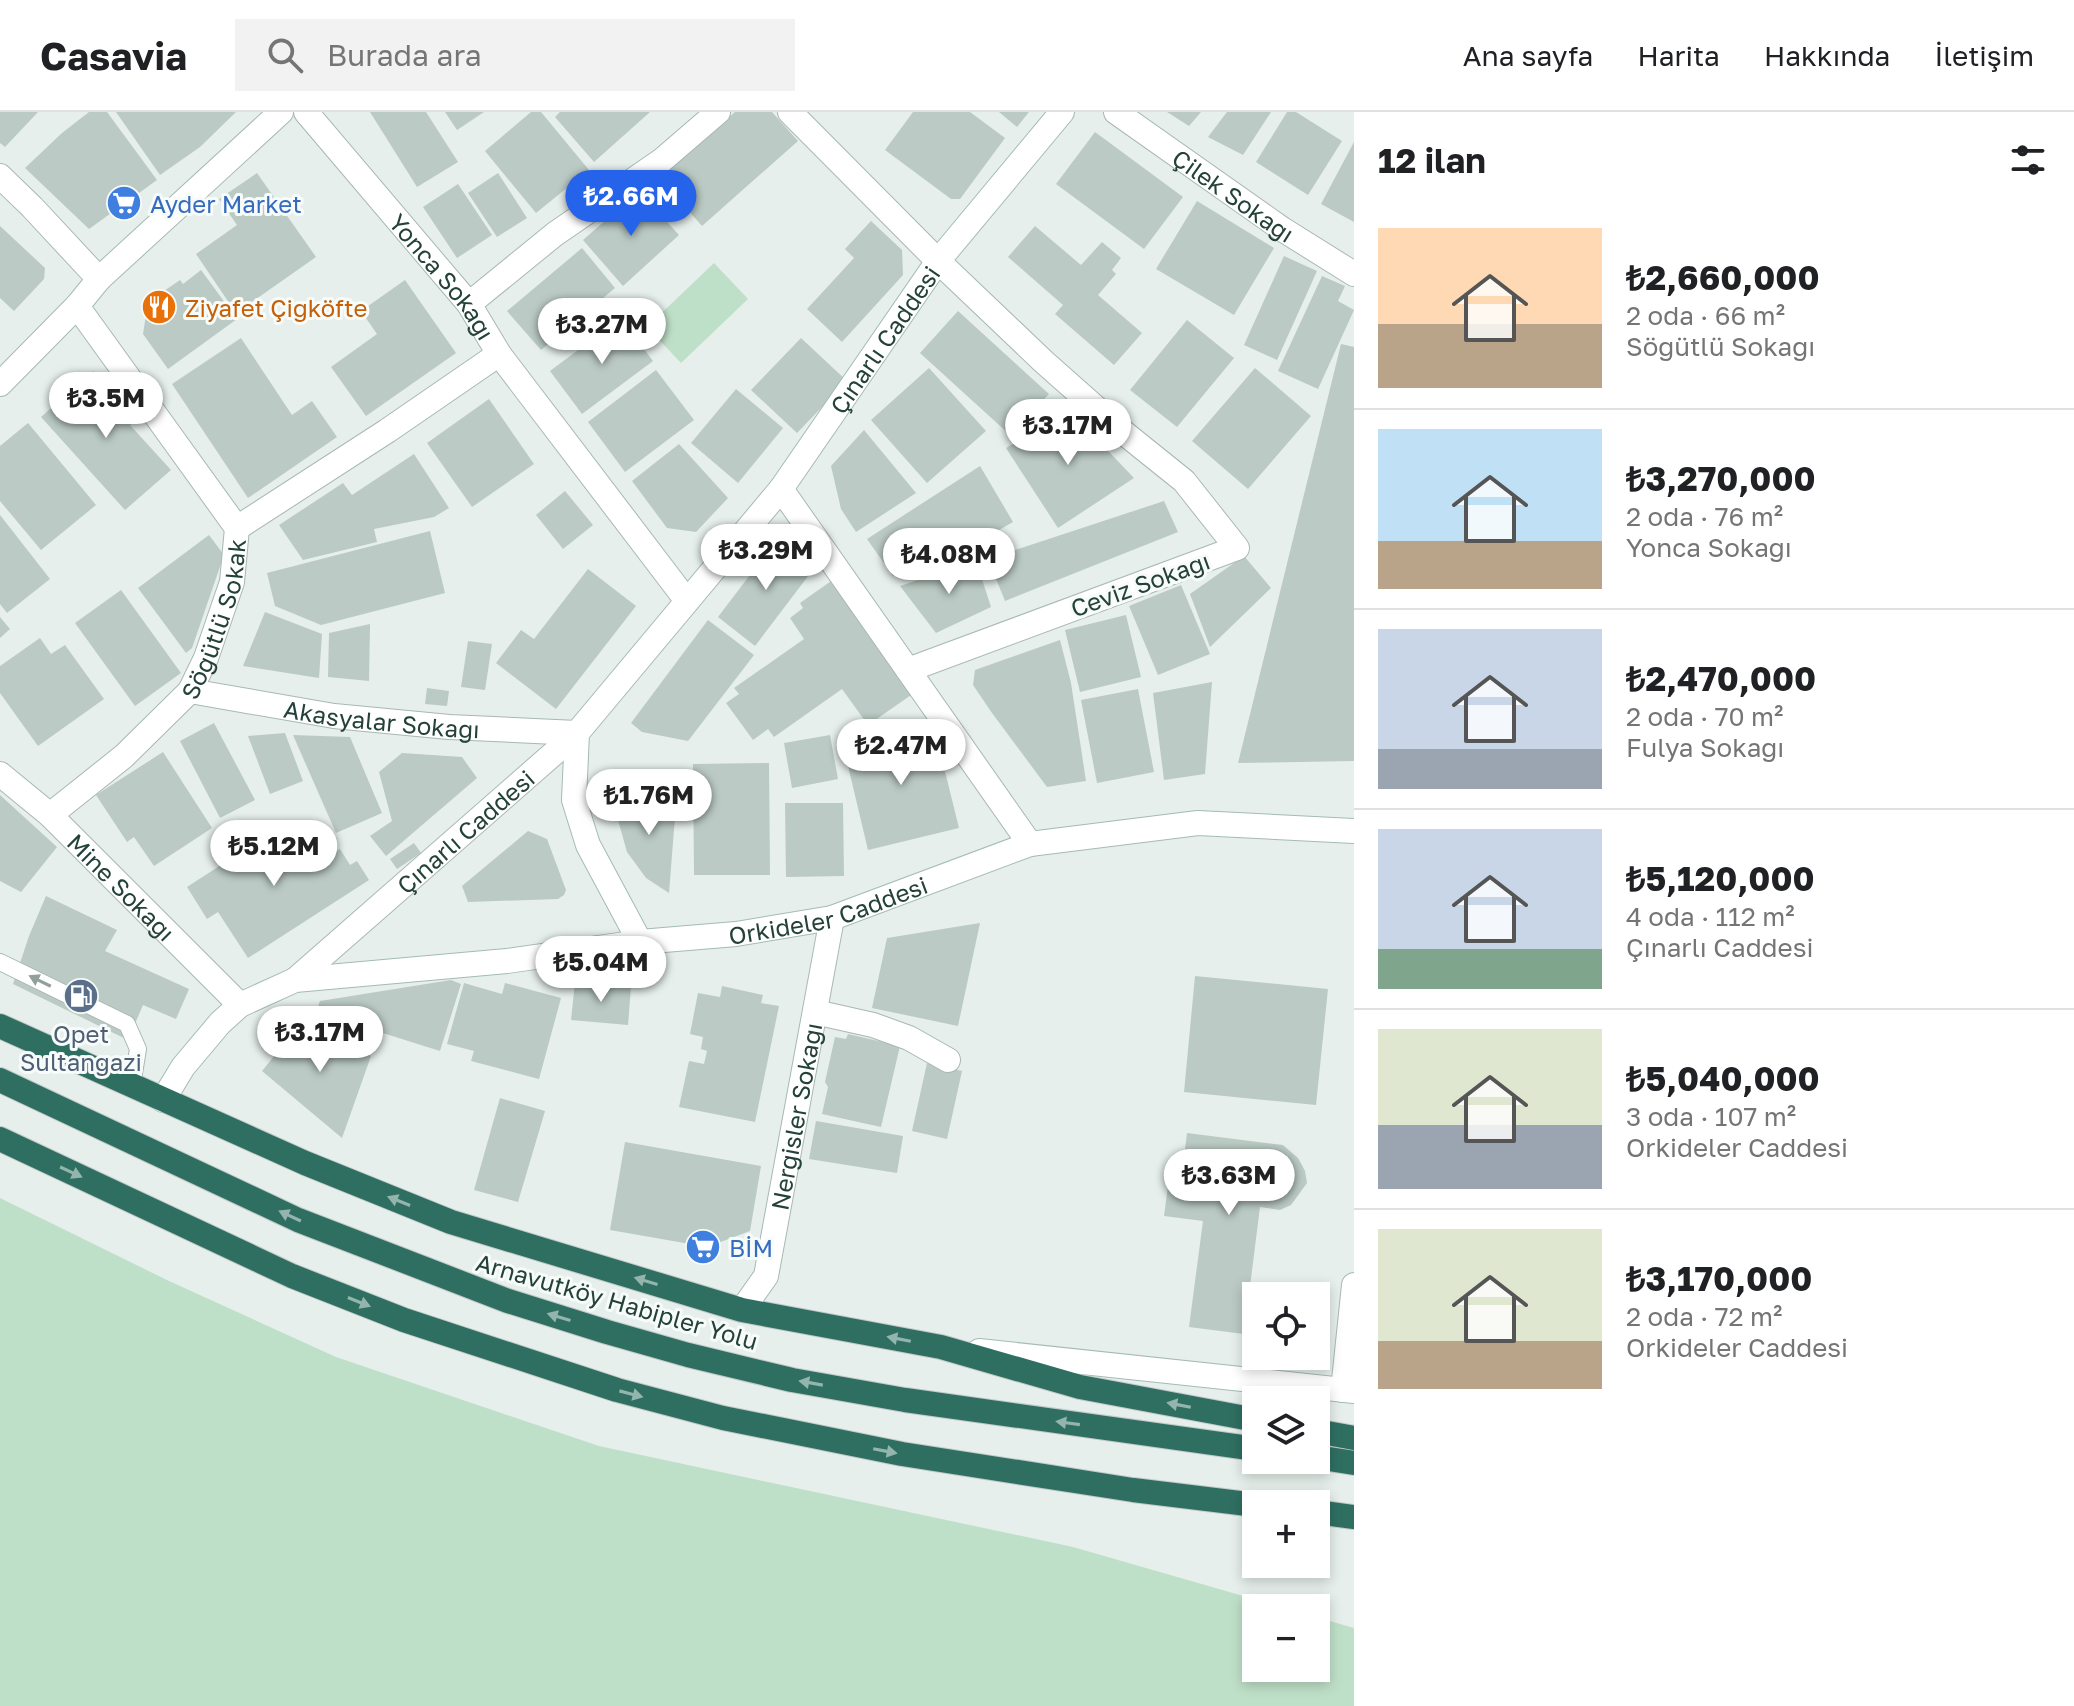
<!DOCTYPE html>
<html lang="tr">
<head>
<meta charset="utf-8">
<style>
  :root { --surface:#fff; --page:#f2f2f2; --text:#202124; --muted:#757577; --line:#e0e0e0; --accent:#2563eb }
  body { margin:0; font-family:"Golos Text",sans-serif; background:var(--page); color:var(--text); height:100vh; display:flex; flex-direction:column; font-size:30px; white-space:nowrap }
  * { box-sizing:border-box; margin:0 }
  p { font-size:26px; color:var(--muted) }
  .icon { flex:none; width:44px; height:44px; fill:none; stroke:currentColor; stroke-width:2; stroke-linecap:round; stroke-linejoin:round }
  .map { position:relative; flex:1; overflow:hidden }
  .details { display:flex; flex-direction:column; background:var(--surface); width:720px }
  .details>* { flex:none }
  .controls { position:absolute; left:1242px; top:1170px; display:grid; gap:16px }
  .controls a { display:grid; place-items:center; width:88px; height:88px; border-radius:0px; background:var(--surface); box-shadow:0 4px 12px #0003; font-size:40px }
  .price { position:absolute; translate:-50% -68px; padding:0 18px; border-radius:28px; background:#fff; color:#222; font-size:26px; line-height:52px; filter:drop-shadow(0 2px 4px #0008) }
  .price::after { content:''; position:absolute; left:50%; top:48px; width:24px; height:18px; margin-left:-12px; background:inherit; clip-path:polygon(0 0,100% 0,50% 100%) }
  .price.selected { background:var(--accent); color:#fff }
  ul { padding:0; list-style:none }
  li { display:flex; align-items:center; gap:24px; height:200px; padding:0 24px }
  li+li { border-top:2px solid var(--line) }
  li span { display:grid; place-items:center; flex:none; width:224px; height:160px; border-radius:0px; color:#555 }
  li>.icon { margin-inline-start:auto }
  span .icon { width:96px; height:96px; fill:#fffc; stroke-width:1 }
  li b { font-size:34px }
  h2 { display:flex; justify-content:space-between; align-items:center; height:96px; padding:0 24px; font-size:34px }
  header { display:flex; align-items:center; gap:48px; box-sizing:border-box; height:112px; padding:0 40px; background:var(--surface); border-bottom:2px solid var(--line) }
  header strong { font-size:38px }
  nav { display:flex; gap:44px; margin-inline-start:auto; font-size:28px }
  .search { width:560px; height:72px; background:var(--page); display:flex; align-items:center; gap:20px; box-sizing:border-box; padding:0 28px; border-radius:0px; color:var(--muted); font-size:30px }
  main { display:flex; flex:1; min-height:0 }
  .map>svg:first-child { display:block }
</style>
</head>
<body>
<header>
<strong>Casavia</strong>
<div class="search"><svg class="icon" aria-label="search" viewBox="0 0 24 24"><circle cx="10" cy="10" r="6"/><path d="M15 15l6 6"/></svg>Burada ara</div>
<nav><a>Ana sayfa</a><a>Harita</a><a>Hakkında</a><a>İletişim</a></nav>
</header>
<main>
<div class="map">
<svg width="1354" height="1594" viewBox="0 0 1354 1594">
  <rect width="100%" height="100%" fill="#e6efeb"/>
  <!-- green -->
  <g fill="#bfe0c8">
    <polygon points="714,151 748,187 681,251 647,215"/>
    <polygon points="0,1086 169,1169 336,1245 599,1334 1073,1435 1285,1496 1256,1496 1256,1556 1316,1556 1316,1505 1354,1516 1354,1594 0,1594"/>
  </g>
  <!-- building -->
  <g fill="#bbcac4">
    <polygon points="0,0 38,0 5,35 0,31"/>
    <polygon points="89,0 107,0 157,68 89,117 25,56 62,21"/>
    <polygon points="116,0 236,0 200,35 160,63"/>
    <polygon points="370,0 426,0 458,50 417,75"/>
    <polygon points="445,0 484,0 457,18"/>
    <polygon points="531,0 541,0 589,58 536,101 485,39"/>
    <polygon points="560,0 650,0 594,50 555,5"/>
    <polygon points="735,0 772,0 798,29 702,114 660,66"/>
    <polygon points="913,0 970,0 1005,26 960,87 951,87 885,38"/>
    <polygon points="999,0 1029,0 1017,15"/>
    <polygon points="1167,0 1201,0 1189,14"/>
    <polygon points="1227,0 1271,0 1243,43 1208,25"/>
    <polygon points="1287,0 1296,0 1342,29 1308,83 1256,50"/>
    <polygon points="1095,20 1183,85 1144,137 1056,72"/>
    <polygon points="1354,30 1354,110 1321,92"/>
    <polygon points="257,61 316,145 236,201 196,142 237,113 219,87"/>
    <polygon points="498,61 527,106 497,125 468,81"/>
    <polygon points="458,72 492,123 457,146 423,95"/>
    <polygon points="639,79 679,123 623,174 583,128"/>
    <polygon points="1197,89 1274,136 1234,203 1156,157"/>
    <polygon points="871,109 902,138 903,163 842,230 807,197 854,146 845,137"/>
    <polygon points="0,114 45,156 44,167 14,199 0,186"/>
    <polygon points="1035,114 1081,153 1102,130 1121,146 1112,158 1116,162 1098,183 1142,221 1114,253 1055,202 1063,193 1008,145"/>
    <polygon points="582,136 615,176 541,238 507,199"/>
    <polygon points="1284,144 1317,159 1277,248 1244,233"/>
    <polygon points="201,158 237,207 168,257 143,222 148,190 180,168 183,172"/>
    <polygon points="1322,164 1345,174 1338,189 1354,198 1318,277 1278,259"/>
    <polygon points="405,168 456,241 366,304 331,255 377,222 361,199"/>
    <polygon points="958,199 1049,282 1010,323 920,241"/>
    <polygon points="621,206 653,249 582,302 550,259"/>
    <polygon points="1187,208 1234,246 1177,315 1130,278"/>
    <polygon points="241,226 292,303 312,289 337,325 248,386 172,272"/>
    <polygon points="801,226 847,269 797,321 751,278"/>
    <polygon points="1341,232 1354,235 1354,649 1238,651"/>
    <polygon points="929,256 986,319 927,371 871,308"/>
    <polygon points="1255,256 1311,304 1248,377 1192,329"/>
    <polygon points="656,258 694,308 625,360 588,310"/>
    <polygon points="93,259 137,307 130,313 171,358 125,398 41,305"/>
    <polygon points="736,277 783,316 738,371 691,331"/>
    <polygon points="489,287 534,352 472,395 427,331"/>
    <polygon points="1069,298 1134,366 1058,416 1006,336"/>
    <polygon points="28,311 96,393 41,438 0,389 0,334"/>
    <polygon points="864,318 916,381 856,420 841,397 831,354"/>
    <polygon points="679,332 728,386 696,420 667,416 632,369"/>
    <polygon points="414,342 449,396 434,405 374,417 377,430 303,448 279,413 343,371 352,383"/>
    <polygon points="980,354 1013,410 957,442 893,464 867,427"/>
    <polygon points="565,379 593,413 563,437 536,403"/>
    <polygon points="1164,389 1178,420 1005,489 988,447"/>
    <polygon points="0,403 50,467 7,501 0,492"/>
    <polygon points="430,419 445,481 321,513 275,494 267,461"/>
    <polygon points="209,423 224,443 192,536 186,541 138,476"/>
    <polygon points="778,426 815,455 755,534 718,505"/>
    <polygon points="1244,444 1271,476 1210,535 1190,482"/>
    <polygon points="976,449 991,495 936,521 900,474"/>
    <polygon points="588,457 636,494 556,597 496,551 521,518 534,527"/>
    <polygon points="834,467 914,581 868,613 842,577 774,625 768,617 753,628 726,591 739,582 734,576 804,527 790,506 803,496 800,491"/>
    <polygon points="1181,473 1210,542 1158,563 1129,494"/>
    <polygon points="121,478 181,561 135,594 75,511"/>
    <polygon points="265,500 322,522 319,566 243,554"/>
    <polygon points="1126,503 1141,565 1080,580 1065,518"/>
    <polygon points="0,505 10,517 0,526"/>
    <polygon points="708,508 754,543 688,629 642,620 631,611"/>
    <polygon points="370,512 369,569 328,565 329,521"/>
    <polygon points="40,526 51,542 65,533 104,587 38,634 0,581 0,554"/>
    <polygon points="1060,528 1071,571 1086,669 1047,675 992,601 973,573 975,558"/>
    <polygon points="468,529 492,532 485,578 461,575"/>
    <polygon points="1212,570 1205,662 1164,668 1153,581"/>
    <polygon points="427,576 449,579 447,594 425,592"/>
    <polygon points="1138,577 1154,660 1097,671 1081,588"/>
    <polygon points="214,611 255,688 220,706 180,629"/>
    <polygon points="933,611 959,716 868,738 843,633"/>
    <polygon points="285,621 303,669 270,682 248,624"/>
    <polygon points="293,623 350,625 382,701 336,721"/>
    <polygon points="830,623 838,667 792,676 784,631"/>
    <polygon points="163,640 212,716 154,754 134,725 127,730 96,683"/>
    <polygon points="402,641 462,645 477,666 386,744 370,724 392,709 379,660"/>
    <polygon points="769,651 770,763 694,763 693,652"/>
    <polygon points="0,683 57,735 21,780 0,769"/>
    <polygon points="617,686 676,692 669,781 646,766 627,740 618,708"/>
    <polygon points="785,691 843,691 844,764 786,765"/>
    <polygon points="287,710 295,722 300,718 321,749 340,737 350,753 357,749 369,768 248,846 218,800 207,807 187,775"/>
    <polygon points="528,719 547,727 566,778 564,783 558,787 468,790 462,774"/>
    <polygon points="414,731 421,741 397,757 390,747"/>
    <polygon points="46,784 117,818 105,839 189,877 176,907 143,893 128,928 13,872 29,824"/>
    <polygon points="980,811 958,914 872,896 887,826"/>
    <polygon points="1195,864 1328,877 1316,993 1184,980"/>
    <polygon points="451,868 461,872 440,939 316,900 320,889"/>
    <polygon points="575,870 631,875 628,913 571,908"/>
    <polygon points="464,871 502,882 505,871 561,886 539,967 471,949 474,939 447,932"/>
    <polygon points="722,874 763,883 761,891 779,894 755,1010 679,995 689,949 704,952 707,939 701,937 703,925 690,922 698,881 720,885"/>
    <polygon points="304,907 371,944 342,1026 262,959"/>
    <polygon points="848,922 900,934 881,1015 822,1002 828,975 825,970 835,925 846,927"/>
    <polygon points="927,951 962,959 947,1027 912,1019"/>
    <polygon points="500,986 545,999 518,1090 474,1078"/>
    <polygon points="816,1009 903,1024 897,1061 809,1047"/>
    <polygon points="1187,1021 1283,1033 1298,1046 1305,1059 1307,1071 1291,1093 1280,1098 1260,1095 1244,1222 1189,1215 1203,1109 1164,1104 1171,1051 1183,1053"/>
    <polygon points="625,1030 761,1054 750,1119 707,1135 610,1118"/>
  </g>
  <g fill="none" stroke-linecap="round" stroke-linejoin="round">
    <!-- lane casing -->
    <g stroke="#a8b8b2" stroke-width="18">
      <polyline id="lane" points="0,850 127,912 138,937 132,974"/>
    </g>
    <!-- street casing -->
    <g stroke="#a8b8b2" stroke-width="26">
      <g id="street">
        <path id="s1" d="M306 0 469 192 499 242 687 489"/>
        <polyline points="790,0 938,149 1044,250 1123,320 1184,369 1237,436 908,558"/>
        <path id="s2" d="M1116 0 1282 117 1354 162"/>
        <polyline points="0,64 32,95 99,167"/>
        <polyline points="469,192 555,122 661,49 718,0"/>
        <polyline points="77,194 237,416"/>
        <polyline points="781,377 1030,732"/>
        <polyline points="237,416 387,319 499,242"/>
        <path id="s3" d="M190 579 334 604 449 615 577 621"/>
        <path id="s4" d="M0 662 50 703 240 893"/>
        <path id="s5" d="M50 703 124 644 190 579 206 546 232 470 237 416"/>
        <path id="s6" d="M295 868 577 621"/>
        <polyline points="815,900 873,913 909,926 948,948"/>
        <path id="s7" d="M742 1198 766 1164 832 806"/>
        <polyline points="1343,1278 1354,1173"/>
      </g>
    </g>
    <!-- secondary casing -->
    <g stroke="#a4bbb3" stroke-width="26">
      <g id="secondary">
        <polyline points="0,272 77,194 99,167 281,0"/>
        <path id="s8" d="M640 830 588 733 574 688 577 621 781 377 938 149 1062 0"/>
        <path id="s9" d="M163 988 183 955 220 911 240 893 295 868 507 849 640 830 736 822 832 806 1030 732 1198 711 1354 719"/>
        <polyline points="979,1239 1354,1279"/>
      </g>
    </g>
    <!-- highway casing -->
    <g stroke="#c2cac8" stroke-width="26">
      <g id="highway">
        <polyline points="0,914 305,1051 451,1110 742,1198 941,1235 1080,1275 1256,1308"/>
        <polyline points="0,968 298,1108 508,1189 607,1220 688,1243 792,1268 905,1288 1256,1337"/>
        <polyline points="0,1027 292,1164 404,1208 617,1278 723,1306 902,1342 1133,1378 1256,1393"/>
        <polyline points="1316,1319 1354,1326"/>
        <polyline points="1316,1345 1354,1351"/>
        <polyline points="1316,1400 1354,1405"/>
      </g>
    </g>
    <!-- lane -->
    <use href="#lane" stroke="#fff" stroke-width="16"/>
    <!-- street -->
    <use href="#street" stroke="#fff" stroke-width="24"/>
    <!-- secondary -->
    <use href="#secondary" stroke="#fff" stroke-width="24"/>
    <!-- highway -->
    <use href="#highway" stroke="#2f6f62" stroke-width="24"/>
  </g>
  <!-- one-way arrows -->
  <defs><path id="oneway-solid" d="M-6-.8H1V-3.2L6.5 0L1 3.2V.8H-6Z" transform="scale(2)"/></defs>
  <use fill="#92a09c" href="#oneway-solid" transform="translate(40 869) rotate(-154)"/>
  <g fill="#93b5ae">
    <use href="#oneway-solid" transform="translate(71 1060) rotate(25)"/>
    <use href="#oneway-solid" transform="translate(399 1089) rotate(-158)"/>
    <use href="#oneway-solid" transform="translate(290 1104) rotate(-155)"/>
    <use href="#oneway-solid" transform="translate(646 1169) rotate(-163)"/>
    <use href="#oneway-solid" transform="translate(359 1190) rotate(22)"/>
    <use href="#oneway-solid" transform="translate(559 1205) rotate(-163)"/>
    <use href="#oneway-solid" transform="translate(899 1227) rotate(-169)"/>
    <use href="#oneway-solid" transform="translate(811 1271) rotate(-170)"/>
    <use href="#oneway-solid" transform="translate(631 1282) rotate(15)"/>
    <use href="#oneway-solid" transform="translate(1179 1293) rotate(-169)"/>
    <use href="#oneway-solid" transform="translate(1068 1311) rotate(-172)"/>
    <use href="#oneway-solid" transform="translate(885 1339) rotate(11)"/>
  </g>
  <!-- icons -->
  <defs>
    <g id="supermarket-disc" transform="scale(1.8)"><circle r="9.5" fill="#3f7fe0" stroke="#f7fbf9"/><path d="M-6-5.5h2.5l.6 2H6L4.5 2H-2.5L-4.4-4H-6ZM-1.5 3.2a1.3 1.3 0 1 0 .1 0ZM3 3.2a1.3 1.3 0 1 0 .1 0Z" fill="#fff"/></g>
    <g id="restaurant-disc" transform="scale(1.8)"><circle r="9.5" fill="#e8710a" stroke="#f7fbf9"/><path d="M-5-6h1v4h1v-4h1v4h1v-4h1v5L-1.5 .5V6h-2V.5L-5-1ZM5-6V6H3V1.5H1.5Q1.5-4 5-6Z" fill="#fff"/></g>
    <g id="fuel-disc" transform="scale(1.8)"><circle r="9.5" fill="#5c6f8a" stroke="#f7fbf9"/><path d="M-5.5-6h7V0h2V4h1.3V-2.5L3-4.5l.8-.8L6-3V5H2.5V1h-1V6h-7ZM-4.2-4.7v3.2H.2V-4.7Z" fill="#fff"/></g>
  </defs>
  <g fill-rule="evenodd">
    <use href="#supermarket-disc" x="124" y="91"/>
    <use href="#restaurant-disc" x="159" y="195"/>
    <use href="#fuel-disc" x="81" y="884"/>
    <use href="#supermarket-disc" x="703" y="1135"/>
  </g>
  <g text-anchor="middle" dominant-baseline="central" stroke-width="6" stroke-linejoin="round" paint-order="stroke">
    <!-- street labels -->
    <g font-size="24" fill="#24423a" stroke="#f7fbf9">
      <text stroke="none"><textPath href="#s2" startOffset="144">Çilek Sokağı</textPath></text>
      <text stroke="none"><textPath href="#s1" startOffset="214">Yonca Sokağı</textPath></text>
      <text stroke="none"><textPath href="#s8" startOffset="724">Çınarlı Caddesi</textPath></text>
      <text transform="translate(1140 472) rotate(-20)">Ceviz Sokağı</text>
      <text stroke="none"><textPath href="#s5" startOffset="264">Söğütlü Sokak</textPath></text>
      <text stroke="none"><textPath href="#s3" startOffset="194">Akasyalar Sokağı</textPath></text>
      <text stroke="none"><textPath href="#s6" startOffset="226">Çınarlı Caddesi</textPath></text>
      <text stroke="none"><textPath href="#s4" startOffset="166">Mine Sokağı</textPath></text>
      <text stroke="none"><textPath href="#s9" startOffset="722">Orkideler Caddesi</textPath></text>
      <text stroke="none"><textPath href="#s7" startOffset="204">Nergisler Sokağı</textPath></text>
      <text transform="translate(617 1189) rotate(16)">Arnavutköy Habipler Yolu</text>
    </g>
    <!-- shop labels -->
    <g font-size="24" fill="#366cbe" stroke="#f7fbf9" text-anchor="start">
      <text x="150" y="91">Ayder Market</text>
      <text x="729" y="1135">BİM</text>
    </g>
    <!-- food labels -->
    <g font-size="24" fill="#c56008" stroke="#f7fbf9" text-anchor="start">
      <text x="185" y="195">Ziyafet Çiğköfte</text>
    </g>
    <!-- service labels -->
    <g font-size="24" fill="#4e5e75" stroke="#f7fbf9">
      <text x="81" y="921">Opet<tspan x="81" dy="28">Sultangazi</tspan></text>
    </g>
  </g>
</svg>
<div class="controls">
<a><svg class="icon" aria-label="locate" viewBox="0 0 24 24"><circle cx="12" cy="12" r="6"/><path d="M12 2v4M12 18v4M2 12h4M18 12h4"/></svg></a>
<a><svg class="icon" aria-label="layers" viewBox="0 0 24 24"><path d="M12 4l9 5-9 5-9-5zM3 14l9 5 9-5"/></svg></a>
<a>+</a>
<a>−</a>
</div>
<b class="price selected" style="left:631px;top:126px">₺2.66M</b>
<b class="price" style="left:602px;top:254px">₺3.27M</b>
<b class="price" style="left:106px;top:328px">₺3.5M</b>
<b class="price" style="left:1068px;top:355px">₺3.17M</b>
<b class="price" style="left:766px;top:480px">₺3.29M</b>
<b class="price" style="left:949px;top:484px">₺4.08M</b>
<b class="price" style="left:901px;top:675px">₺2.47M</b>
<b class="price" style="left:649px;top:725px">₺1.76M</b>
<b class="price" style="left:274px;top:776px">₺5.12M</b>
<b class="price" style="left:601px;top:892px">₺5.04M</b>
<b class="price" style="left:320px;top:962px">₺3.17M</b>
<b class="price" style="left:1229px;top:1105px">₺3.63M</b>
</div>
<section class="details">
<h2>12 ilan<svg class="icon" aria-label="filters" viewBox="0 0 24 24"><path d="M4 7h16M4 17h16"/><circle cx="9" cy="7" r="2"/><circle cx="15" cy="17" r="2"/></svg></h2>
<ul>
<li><span style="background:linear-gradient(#ffd9b3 60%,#b9a48a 0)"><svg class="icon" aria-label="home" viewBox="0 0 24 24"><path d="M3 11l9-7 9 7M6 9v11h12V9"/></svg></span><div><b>₺2,660,000</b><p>2 oda · 66 m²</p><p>Söğütlü Sokağı</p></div></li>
<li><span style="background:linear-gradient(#bfe0f5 70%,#b9a48a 0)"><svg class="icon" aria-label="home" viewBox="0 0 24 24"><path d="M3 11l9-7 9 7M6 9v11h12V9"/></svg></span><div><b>₺3,270,000</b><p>2 oda · 76 m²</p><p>Yonca Sokağı</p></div></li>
<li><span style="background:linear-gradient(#c9d6e8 75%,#9aa5b1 0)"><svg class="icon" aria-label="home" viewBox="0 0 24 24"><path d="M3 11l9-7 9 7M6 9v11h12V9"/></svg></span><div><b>₺2,470,000</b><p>2 oda · 70 m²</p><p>Fulya Sokağı</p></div></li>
<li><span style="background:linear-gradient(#c9d6e8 75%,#7fa58c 0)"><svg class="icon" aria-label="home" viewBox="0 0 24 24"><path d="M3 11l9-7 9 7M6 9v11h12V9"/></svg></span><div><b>₺5,120,000</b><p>4 oda · 112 m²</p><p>Çınarlı Caddesi</p></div></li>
<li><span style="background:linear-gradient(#dfe7d0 60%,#9aa5b1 0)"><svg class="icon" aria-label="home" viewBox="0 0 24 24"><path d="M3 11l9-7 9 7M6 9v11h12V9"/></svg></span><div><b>₺5,040,000</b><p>3 oda · 107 m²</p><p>Orkideler Caddesi</p></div></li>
<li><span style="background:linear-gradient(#dfe7d0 70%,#b9a48a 0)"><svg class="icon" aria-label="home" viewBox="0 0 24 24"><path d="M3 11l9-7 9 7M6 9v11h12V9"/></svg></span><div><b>₺3,170,000</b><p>2 oda · 72 m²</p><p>Orkideler Caddesi</p></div></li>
</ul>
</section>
</main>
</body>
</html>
